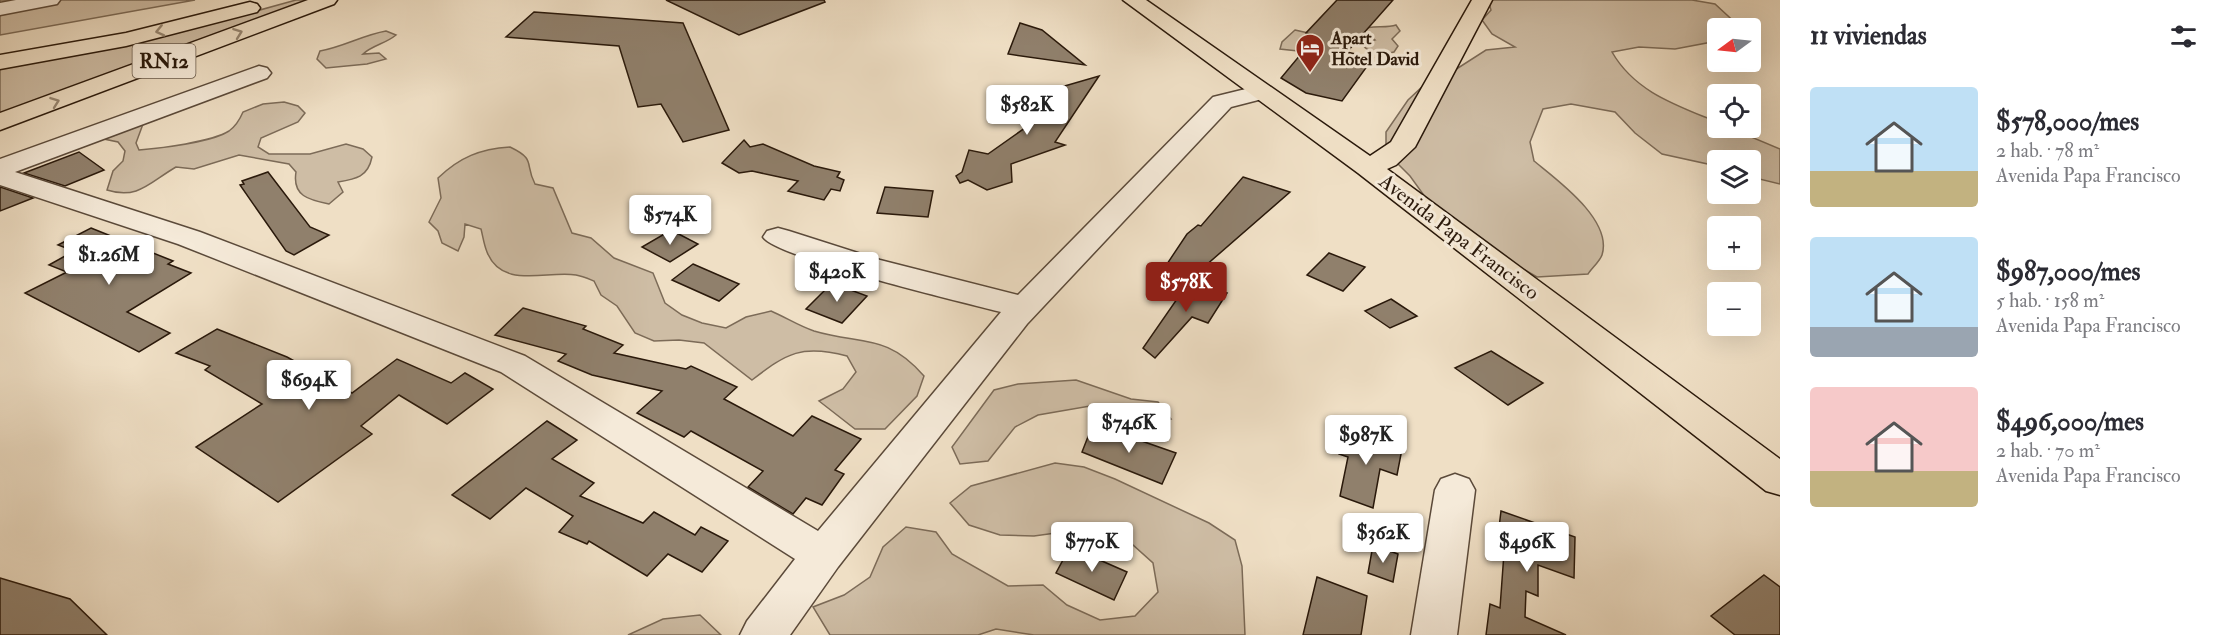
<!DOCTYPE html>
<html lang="es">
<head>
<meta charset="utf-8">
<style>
  :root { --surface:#fff; --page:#f2f2f3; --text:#2b2b33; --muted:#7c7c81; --accent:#8f2418 }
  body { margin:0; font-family:"IM FELL Double Pica",serif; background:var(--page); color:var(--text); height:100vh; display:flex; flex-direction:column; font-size:22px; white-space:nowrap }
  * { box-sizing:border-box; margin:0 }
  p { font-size:20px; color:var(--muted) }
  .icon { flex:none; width:33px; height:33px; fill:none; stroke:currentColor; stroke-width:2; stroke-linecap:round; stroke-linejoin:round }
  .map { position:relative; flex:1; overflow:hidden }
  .panel { display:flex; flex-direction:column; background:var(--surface); width:450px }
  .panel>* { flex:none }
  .needle { width:39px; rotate:255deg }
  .buttons { position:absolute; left:1707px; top:18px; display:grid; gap:12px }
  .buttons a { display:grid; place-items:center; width:54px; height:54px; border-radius:6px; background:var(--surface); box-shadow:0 6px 24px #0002; font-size:30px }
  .price { position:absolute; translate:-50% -51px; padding:0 14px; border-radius:6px; background:#fff; color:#222; font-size:20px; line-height:39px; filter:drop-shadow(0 2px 3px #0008) }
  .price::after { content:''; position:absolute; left:50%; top:36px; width:18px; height:14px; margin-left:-9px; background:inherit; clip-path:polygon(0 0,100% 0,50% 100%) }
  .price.on { background:var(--accent); color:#fff }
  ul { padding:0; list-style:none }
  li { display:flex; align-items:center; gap:18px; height:150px; padding:0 30px }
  li span { display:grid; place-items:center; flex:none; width:168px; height:120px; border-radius:6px; color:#555 }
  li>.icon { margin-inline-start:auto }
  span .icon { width:72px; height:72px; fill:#fffc; stroke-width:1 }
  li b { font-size:26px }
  h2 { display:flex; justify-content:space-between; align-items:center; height:72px; padding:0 30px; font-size:26px }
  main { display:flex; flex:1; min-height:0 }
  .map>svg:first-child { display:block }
</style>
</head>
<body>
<main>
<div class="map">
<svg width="1780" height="635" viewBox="0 0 1780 635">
  <rect width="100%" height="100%" fill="#efdfc5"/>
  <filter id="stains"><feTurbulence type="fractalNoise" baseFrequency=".00333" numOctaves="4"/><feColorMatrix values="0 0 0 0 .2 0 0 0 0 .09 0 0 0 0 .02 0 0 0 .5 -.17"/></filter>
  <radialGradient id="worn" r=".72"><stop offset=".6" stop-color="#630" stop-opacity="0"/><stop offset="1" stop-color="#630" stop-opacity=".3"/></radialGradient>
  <!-- green -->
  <g fill="#cebda5" stroke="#7c6b58" stroke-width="1.5">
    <polygon points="0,0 195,0 0,35"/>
    <polygon points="296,0 315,0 0,115 0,68 195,28"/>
    <path d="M1488 0H1692L1715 4 1741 28H1718L1717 41 1675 49 1639 47 1612 52C1635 92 1676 105 1717 122L1718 128H1730L1780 149V184L1751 177 1750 160H1718L1717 166 1662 154 1635 133 1615 112 1571 104 1543 109 1530 142 1534 161C1557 180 1613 220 1602 255 1600 261 1592 268 1588 274L1537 277 1493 251 1428 201 1410 176 1386 152V132L1408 100 1422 87 1444 77 1486 50 1515 47 1492 34 1482 20 1491 10Z"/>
    <path d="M1396 25 1400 31 1392 39 1398 46 1394 52C1382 55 1369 54 1362 44L1375 40 1362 30C1371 24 1385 29 1396 25Z"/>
    <polygon points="1295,30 1308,33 1312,40 1298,51 1280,49 1282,42"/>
    <path d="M386 31 396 35C385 44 373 45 363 54L379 53 386 59 367 64 326 68 317 59 320 51C343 47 363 35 386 31Z"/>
    <path d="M284 102 298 106 305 113 298 122 261 138 258 147 269 154H310L346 144 363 149 372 157C368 177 356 179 338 182L343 192 329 204C309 200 292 196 296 172L289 164 239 155 194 169 176 167C150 182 138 200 107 190L113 171 123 161 125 151 118 142 104 139 130 120 143 124 136 143 139 150C160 148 212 142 229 131 236 126 240 119 243 112L263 104Z"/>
    <path d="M510 147C537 160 524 163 535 184L553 188 572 233 591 238 614 258 653 273 665 303 682 315 702 323 726 328 746 317 771 311C785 317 799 326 814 331 861 345 887 333 924 376L917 396 885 429H855L819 401 843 389 856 372 847 356C802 344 787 353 752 380L704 343 679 340 654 341 635 333 617 306 601 295 594 281C589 279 582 276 576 275 547 270 502 290 487 252 484 245 483 237 481 229L465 224 464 237 458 251 442 243 438 231 429 222 441 198 438 178C460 157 480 149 510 147Z"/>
    <polygon points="1076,380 1131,399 1158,402 1171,419 1146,424 1115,418 1090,406 1038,415 1015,427 988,461 960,464 952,447 994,390 1018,384"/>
    <polygon points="1055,463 1084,467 1115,479 1209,523 1235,540 1242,566 1245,635 1034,635 996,629 978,635 830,635 813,607 844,595 870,577 883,547 906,527 936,532 952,554 1008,586 1043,585 1067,605 1100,620 1135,616 1158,592 1153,563 1124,537 1092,528 1034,536 1000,535 969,525 950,503 971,486"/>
    <polygon points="700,615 721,635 628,635 663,619"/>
  </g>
  <!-- building -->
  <g fill="#90806c" stroke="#2a190b" stroke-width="1.5">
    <polygon points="666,0 824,0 825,2 739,35"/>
    <polygon points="1337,0 1393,0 1347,52 1373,58 1342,101 1306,93 1281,78 1316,36 1306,33"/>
    <polygon points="534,12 683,23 729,130 683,142 661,104 638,107 619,46 506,37"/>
    <polygon points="1020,23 1042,30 1085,65 1008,54"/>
    <polygon points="1099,76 1055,142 1065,145 1011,164 1012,182 987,190 968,180 960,183 956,176 962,172 969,150 988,154 1049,111 1013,101"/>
    <polygon points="744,140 750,147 763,144 814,166 840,172 837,177 844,180 840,191 831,189 824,200 788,191 798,181 752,171 739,173 722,163"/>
    <polygon points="79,152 104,170 65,186 24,173"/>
    <polygon points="268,172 310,227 329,235 294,255 286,251 240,185 244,184 242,181"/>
    <polygon points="1243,177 1290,192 1181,287 1157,279 1187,234 1198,225 1201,226"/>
    <polygon points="0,187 33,198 0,211"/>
    <polygon points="885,187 933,191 928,217 877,213"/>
    <polygon points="91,228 173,261 168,264 191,273 127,312 170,333 139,352 25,293 67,272 49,265 74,251 58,245"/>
    <polygon points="671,230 698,244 670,262 642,247"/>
    <polygon points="1329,253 1365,267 1343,291 1307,275"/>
    <polygon points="693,264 739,284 719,301 672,280"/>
    <polygon points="1193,276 1216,284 1212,290 1227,293 1208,323 1192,317 1155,358 1143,348"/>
    <polygon points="832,283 867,296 842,323 806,309"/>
    <polygon points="1391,299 1417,316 1390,328 1365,311"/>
    <polygon points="523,308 586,326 583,329 623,345 614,353 686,369 691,366 737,387 724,399 793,436 812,416 861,439 835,470 844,474 822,505 806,498 793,514 748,487 763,471 691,431 684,437 637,413 662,391 592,375 558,361 566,354 495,335"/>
    <polygon points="217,329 287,357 352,393 397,359 451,383 465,373 493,389 447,424 399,395 361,426 372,434 278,502 196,447 262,404 205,370 210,366 176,353"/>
    <polygon points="1491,351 1543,383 1508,405 1455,368"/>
    <polygon points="547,421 577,440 552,459 594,483 580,496 643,523 654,512 695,535 701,527 728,541 702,572 668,554 647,576 589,541 587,544 559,532 573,516 526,488 490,519 452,495"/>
    <polygon points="1093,424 1176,453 1162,484 1082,452"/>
    <polygon points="1345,430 1402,449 1397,475 1380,469 1373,508 1340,496 1348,457 1339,454"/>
    <polygon points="1501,511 1575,537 1574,578 1538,565 1538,596 1526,591 1525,617 1566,635 1486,635 1490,604 1500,608 1505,539 1498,536"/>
    <polygon points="1373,545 1398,554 1393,582 1368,573"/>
    <polygon points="1070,547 1127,572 1114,600 1056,573"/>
    <polygon points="1764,575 1780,587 1780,635 1735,635 1711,616"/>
    <polygon points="1317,577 1367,596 1361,635 1303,635"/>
    <polygon points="0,578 70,599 107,635 0,635"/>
  </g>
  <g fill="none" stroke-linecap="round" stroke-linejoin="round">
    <!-- minor casing -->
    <g stroke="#5b4a3a" stroke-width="3">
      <g id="minor">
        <polygon points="16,0 60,0 57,4 0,15 0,3"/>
        <path d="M259 66 267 68 271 73 267 78 15 172 200 232 525 356 818 531 1001 312C966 303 777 258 763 237L767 231 778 228 789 231 880 260 1018 295 1213 97 1262 85 1270 87 1274 92 1270 97 1231 107 1027 324 838 567 790 635H740L747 621 795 559 501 372 178 244 0 185V159Z"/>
        <polygon points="1455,474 1469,479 1475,490 1457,635 1411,635 1435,490 1441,479"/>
      </g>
    </g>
    <!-- major casing -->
    <g stroke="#2a190b" stroke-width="3">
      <polygon id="major" points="1123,0 1146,0 1370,156 1391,142 1472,0 1492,0 1415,147 1396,165 1387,169 1780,459 1780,495 1766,491 1358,173"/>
    </g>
    <!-- highway casing -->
    <g stroke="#2a190b" stroke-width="3">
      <g id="highway">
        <polygon points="308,0 337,0 334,4 0,130 0,113"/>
        <polygon points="250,2 257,4 260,8 257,12 126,46 0,69 0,55 126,33"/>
      </g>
    </g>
    <!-- minor -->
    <use href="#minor" fill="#f5ead9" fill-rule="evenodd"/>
    <!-- major -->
    <use href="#major" fill="#efdfc5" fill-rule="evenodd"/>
    <!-- highway -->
    <use href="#highway" fill="#efdfc5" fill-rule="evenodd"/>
  </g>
  <!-- one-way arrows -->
  <defs><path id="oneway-chevron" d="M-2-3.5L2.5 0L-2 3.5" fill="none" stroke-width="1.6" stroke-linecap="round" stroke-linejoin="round" transform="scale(1.5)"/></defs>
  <g stroke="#968671">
    <use href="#oneway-chevron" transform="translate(160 31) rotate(167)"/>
    <use href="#oneway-chevron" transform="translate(238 33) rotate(-20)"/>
    <use href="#oneway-chevron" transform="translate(55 102) rotate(-20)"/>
  </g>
  <!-- icons -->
  <defs>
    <g id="hotel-pin" transform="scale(1.5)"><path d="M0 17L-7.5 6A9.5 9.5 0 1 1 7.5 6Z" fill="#8f2418" stroke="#f5ead9"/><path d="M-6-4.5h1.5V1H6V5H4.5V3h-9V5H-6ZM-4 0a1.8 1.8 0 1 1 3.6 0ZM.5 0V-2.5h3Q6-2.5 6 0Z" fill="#fff"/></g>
  </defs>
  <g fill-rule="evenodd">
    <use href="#hotel-pin" x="1310" y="48"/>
  </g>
  <g text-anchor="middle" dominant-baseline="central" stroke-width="6" stroke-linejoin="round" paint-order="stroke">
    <!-- far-poi labels -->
    <g font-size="18" font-weight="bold" fill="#2a190b" stroke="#f5ead9" text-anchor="start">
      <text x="1331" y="38">Apart<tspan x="1331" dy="21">Hotel David</tspan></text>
    </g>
    <!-- shield labels -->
    <rect fill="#f5ead9" stroke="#675849" stroke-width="1.5" x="132.5" y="44" width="63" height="34" rx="4.5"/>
    <g font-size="20" font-weight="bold" fill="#2a190b">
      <text x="164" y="61">RN12</text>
    </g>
    <!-- street labels -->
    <g font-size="21" fill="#2a190b" stroke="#f5ead9">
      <text transform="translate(1459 237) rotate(37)">Avenida Papa Francisco</text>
    </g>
  </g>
  <rect width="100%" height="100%" filter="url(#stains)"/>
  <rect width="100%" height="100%" fill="url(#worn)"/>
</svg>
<div class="buttons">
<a><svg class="needle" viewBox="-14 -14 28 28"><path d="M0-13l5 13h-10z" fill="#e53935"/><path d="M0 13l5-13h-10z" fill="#7c7c81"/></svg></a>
<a><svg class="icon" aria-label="locate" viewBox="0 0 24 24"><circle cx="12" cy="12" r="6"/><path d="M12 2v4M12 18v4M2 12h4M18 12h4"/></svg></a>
<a><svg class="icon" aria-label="layers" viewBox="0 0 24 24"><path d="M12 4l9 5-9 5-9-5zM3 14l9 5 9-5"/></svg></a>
<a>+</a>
<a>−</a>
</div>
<b class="price" style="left:1027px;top:136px">$582K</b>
<b class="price" style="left:670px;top:246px">$574K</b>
<b class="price" style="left:109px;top:286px">$1.26M</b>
<b class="price" style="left:837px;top:303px">$420K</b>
<b class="price on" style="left:1186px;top:313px">$578K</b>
<b class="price" style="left:309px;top:411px">$694K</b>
<b class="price" style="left:1129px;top:454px">$746K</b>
<b class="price" style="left:1366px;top:466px">$987K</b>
<b class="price" style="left:1383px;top:564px">$362K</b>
<b class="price" style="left:1092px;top:573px">$770K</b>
<b class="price" style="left:1527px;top:573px">$496K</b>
</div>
<section class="panel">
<h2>11 viviendas<svg class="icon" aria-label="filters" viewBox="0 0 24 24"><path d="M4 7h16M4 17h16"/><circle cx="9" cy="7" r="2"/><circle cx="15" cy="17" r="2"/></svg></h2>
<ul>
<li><span style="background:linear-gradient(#bfe0f5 70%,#c2b280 0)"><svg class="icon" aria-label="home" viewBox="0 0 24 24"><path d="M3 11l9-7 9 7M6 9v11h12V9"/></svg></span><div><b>$578,000/mes</b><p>2 hab. · 78 m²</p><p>Avenida Papa Francisco</p></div></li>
<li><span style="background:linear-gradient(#bfe0f5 75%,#9aa5b1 0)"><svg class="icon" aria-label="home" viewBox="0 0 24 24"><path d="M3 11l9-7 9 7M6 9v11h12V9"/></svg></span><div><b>$987,000/mes</b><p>5 hab. · 158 m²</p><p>Avenida Papa Francisco</p></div></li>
<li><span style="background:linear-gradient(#f6c9c9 70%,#c2b280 0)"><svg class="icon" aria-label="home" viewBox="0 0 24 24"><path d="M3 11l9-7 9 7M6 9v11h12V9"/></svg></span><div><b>$496,000/mes</b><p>2 hab. · 70 m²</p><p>Avenida Papa Francisco</p></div></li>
</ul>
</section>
</main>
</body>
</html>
